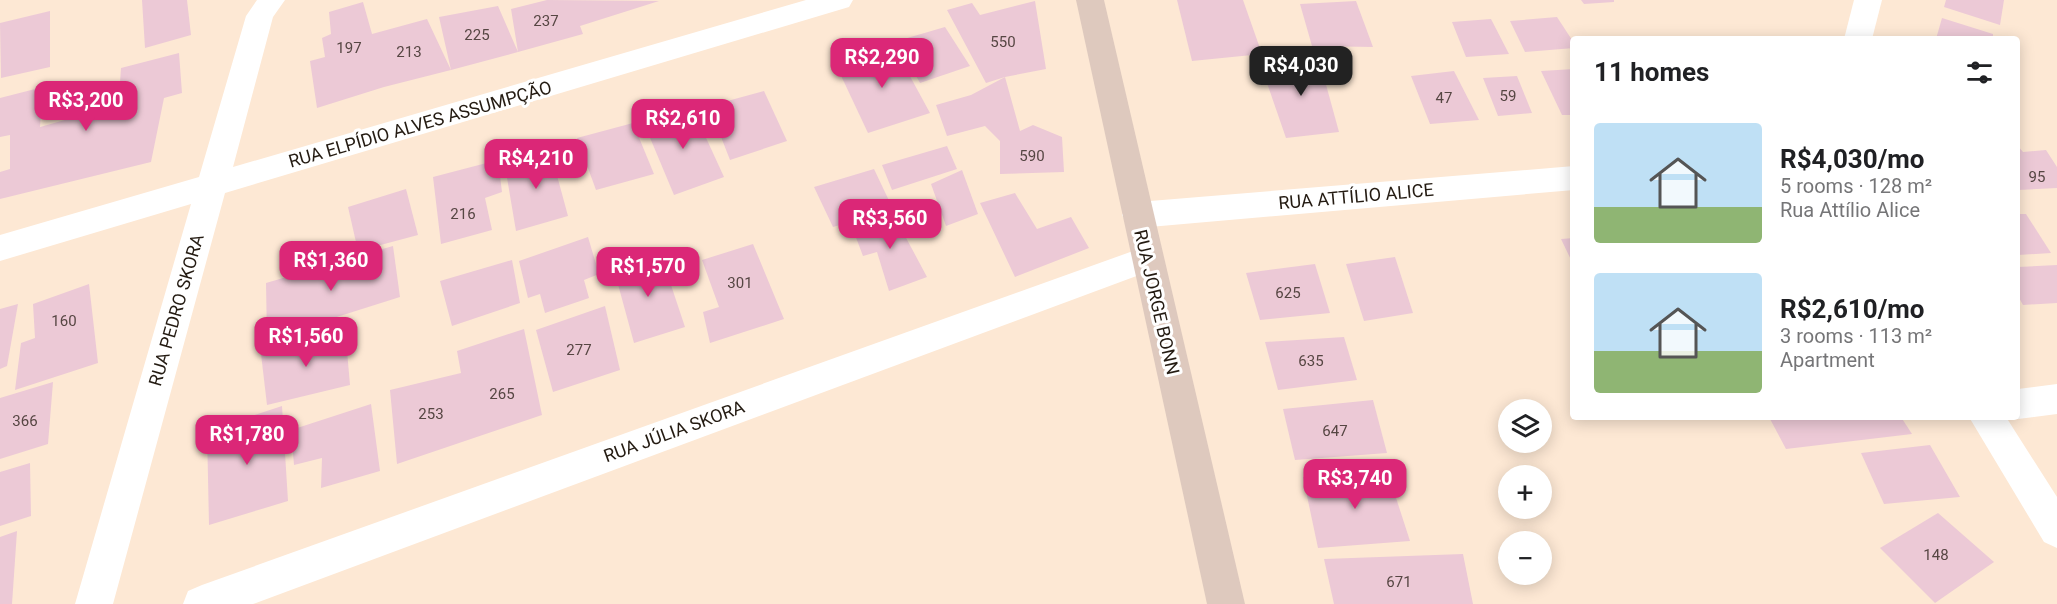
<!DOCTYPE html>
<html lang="en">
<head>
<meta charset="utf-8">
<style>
  :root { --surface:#fff; --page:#f2f2f2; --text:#202124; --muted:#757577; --accent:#db2777 }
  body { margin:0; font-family:Roboto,sans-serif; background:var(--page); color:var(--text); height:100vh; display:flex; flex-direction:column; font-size:22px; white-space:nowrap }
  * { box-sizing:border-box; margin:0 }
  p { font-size:20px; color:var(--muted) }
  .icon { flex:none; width:33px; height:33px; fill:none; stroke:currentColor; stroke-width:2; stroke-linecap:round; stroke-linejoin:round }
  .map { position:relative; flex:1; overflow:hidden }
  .drawer { position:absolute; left:1570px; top:36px; width:450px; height:384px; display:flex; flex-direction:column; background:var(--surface); border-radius:6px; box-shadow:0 3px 15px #0003 }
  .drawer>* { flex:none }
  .fabs { position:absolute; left:1498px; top:399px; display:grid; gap:12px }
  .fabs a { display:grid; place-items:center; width:54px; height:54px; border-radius:50%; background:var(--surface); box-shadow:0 3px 15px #0003; font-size:30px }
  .price { position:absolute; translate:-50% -51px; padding:0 14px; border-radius:12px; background:var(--accent); color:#fff; font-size:20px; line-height:39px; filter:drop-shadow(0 2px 3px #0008) }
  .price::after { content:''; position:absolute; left:50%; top:36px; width:18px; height:14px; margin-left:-9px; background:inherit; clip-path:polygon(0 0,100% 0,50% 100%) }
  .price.active { background:#222; color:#fff }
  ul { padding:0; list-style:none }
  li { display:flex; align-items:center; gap:18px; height:150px; padding:0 24px }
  li span { display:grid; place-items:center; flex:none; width:168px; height:120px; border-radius:6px; color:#555 }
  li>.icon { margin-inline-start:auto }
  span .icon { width:72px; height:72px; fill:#fffc; stroke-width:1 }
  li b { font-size:26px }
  h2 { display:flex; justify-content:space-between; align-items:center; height:72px; padding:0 24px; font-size:26px }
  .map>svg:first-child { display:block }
</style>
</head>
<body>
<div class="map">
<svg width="2057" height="604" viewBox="0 0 2057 604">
  <rect width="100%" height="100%" fill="#fde8d4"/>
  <!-- building -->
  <g fill="#ecc9d6">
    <polygon points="142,0 187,0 191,35 145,48"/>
    <polygon points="547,0 659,1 580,26 583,34 518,52 451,70 439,17 498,6 518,52 511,9"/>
    <polygon points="1177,0 1243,0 1262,54 1192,61"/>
    <polygon points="1581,0 1614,0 1614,2 1584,4"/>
    <polygon points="1946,0 2004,0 2000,25 1944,7"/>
    <polygon points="1035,1 1046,69 1005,77 1020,131 1033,125 1062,137 1064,172 1000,174 1000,141 985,126 947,136 936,105 971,95 1005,77 986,83 947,10 972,3 980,15"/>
    <polygon points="1356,1 1373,47 1312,46 1300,4"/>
    <polygon points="363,2 372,34 427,19 451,70 384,87 317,108 310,61 325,57 322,38 331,34 329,12"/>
    <polygon points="50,11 50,67 1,78 0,23"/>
    <polygon points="1557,17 1574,43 1574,48 1525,52 1510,21"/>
    <polygon points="1942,18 1993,34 1993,39 1936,39"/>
    <polygon points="1491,19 1509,54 1466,57 1452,22"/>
    <polygon points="945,27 970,66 920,83 897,41"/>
    <polygon points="893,45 930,113 868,133 836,65"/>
    <polygon points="179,53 182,93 164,98 151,162 0,199 0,172 10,169 10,135 0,137 0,98 43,87 40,127 86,114 85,128 86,120 118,111 121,68"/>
    <polygon points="1319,59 1339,132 1286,138 1260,63"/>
    <polygon points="1574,69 1574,115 1562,115 1541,71"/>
    <polygon points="1454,71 1479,120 1430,124 1411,76"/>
    <polygon points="1517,76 1532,113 1498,116 1483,78"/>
    <polygon points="764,91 787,141 730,160 709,106"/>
    <polygon points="691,105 724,177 674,195 643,121"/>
    <polygon points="633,123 654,174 596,190 577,138"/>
    <polygon points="549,146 568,216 516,231 506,172 522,166 518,153"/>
    <polygon points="947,146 957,169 892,190 882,165"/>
    <polygon points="2018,146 2023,152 2046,150 2057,167 2057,188 2018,190"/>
    <polygon points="498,160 502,192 485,198 492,230 441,244 433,177"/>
    <polygon points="874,169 893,209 833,227 814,187"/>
    <polygon points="962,170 978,214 946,226 931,184"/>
    <polygon points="406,189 418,235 358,251 348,207"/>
    <polygon points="1015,193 1037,229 1071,217 1089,248 1015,277 980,203"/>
    <polygon points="898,213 904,234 927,277 889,291 877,252 863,256 852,227"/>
    <polygon points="2018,214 2026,214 2051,253 2018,255"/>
    <polygon points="588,237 599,274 584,280 589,298 545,313 540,294 528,298 519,261"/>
    <polygon points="1574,238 1574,266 1561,239"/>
    <polygon points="753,244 784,319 710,343 703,312 719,307 702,260"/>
    <polygon points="393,246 400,297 267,339 266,283"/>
    <polygon points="660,252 685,327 634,343 613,266"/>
    <polygon points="1395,257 1413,313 1364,321 1346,264"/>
    <polygon points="512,260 520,303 452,326 440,281"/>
    <polygon points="1315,264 1330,313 1260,320 1246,273"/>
    <polygon points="2057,265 2057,303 2023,305 2018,296 2018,267"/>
    <polygon points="89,284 98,363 15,390 21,343 35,338 33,304"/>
    <polygon points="18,304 7,366 0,369 0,309"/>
    <polygon points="605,306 620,370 553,392 536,330"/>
    <polygon points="345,328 350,385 267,405 261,354"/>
    <polygon points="524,329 542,415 397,464 390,390 461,373 457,351"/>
    <polygon points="1344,337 1357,380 1278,390 1265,342"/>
    <polygon points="53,382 48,444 0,459 0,398"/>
    <polygon points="1373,400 1387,453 1295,460 1283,409"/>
    <polygon points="371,404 380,471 321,488 322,458 294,465 291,430"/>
    <polygon points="282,406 288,501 209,525 207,431"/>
    <polygon points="1769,417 1901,417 1912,434 1786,449"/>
    <polygon points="1930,445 1960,497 1884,504 1861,453"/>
    <polygon points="30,463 31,516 0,526 0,472"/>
    <polygon points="1387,470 1410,541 1318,548 1303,477"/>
    <polygon points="1938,513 1994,562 1935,603 1880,548"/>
    <polygon points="17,531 12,604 0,604 0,537"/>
    <polygon points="1463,554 1473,604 1334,604 1324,559"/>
  </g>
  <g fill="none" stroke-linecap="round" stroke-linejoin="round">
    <!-- street -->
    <g fill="#fff" fill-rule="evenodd">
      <polygon points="257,0 285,0 273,17 233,167 806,0 853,0 849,7 225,193 113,604 75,604 191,204 0,261 0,235 199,177 246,16"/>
      <polygon points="1854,0 1882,0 1872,39 1844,39"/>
      <polygon points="1574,166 1574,190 1138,228 1127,224 1122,215 1127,206 1138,202"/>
      <polygon points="1147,246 1158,250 1163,259 1158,268 253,604 183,604 188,591 202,585"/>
      <polygon points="2057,384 2057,414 2018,419 2011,417 2018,417 2018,389"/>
      <polygon points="1969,417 2006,417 2057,497 2057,548 2044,542"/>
    </g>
    <!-- secondary -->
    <polygon fill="#dec9be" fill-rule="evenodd" points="1076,0 1104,0 1245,604 1207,604"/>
  </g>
  <g text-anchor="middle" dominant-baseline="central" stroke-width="6" stroke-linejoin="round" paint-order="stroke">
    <!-- number labels -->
    <g font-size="15" fill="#564643">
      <text x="546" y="21">237</text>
      <text x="477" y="35">225</text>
      <text x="1003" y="42">550</text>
      <text x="349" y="48">197</text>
      <text x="409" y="52">213</text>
      <text x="1508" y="96">59</text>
      <text x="1444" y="98">47</text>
      <text x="1032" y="156">590</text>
      <text x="2037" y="177">95</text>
      <text x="463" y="214">216</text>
      <text x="740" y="283">301</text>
      <text x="1288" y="293">625</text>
      <text x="64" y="321">160</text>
      <text x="579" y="350">277</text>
      <text x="1311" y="361">635</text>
      <text x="502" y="394">265</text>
      <text x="431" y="414">253</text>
      <text x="25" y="421">366</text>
      <text x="1335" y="431">647</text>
      <text x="1936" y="555">148</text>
      <text x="1399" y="582">671</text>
    </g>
    <!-- street labels -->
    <g font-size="18" fill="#241b12" stroke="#fff">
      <text transform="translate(420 124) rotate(-16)">RUA ELPÍDIO ALVES ASSUMPÇÃO</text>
      <text transform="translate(1356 196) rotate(-5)">RUA ATTÍLIO ALICE</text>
      <text transform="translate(1157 302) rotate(77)">RUA JORGE BONN</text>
      <text transform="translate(176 310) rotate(-74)">RUA PEDRO SKORA</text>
      <text transform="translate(674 431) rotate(-20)">RUA JÚLIA SKORA</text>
    </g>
  </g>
</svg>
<div class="fabs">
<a><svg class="icon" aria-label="layers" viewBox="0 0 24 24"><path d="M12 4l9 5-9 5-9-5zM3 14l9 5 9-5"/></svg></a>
<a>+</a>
<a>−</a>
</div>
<b class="price" style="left:882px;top:89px">R$2,290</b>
<b class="price active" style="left:1301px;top:97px">R$4,030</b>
<b class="price" style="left:86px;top:132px">R$3,200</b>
<b class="price" style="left:683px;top:150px">R$2,610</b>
<b class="price" style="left:536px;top:190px">R$4,210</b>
<b class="price" style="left:890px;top:250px">R$3,560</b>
<b class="price" style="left:331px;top:292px">R$1,360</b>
<b class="price" style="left:648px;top:298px">R$1,570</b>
<b class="price" style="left:306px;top:368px">R$1,560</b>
<b class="price" style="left:247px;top:466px">R$1,780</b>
<b class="price" style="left:1355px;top:510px">R$3,740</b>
<section class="drawer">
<h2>11 homes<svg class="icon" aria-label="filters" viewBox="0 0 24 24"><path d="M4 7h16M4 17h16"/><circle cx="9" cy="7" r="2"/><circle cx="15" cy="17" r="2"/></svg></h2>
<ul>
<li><span style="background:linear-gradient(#bfe0f5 70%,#8fb573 0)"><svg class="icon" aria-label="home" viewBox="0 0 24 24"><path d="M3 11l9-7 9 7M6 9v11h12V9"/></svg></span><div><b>R$4,030/mo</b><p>5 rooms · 128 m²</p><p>Rua Attílio Alice</p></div></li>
<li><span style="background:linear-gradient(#bfe0f5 65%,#8fb573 0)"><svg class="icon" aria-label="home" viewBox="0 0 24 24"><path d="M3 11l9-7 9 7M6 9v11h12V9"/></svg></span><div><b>R$2,610/mo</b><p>3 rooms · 113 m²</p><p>Apartment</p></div></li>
</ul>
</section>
</div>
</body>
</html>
